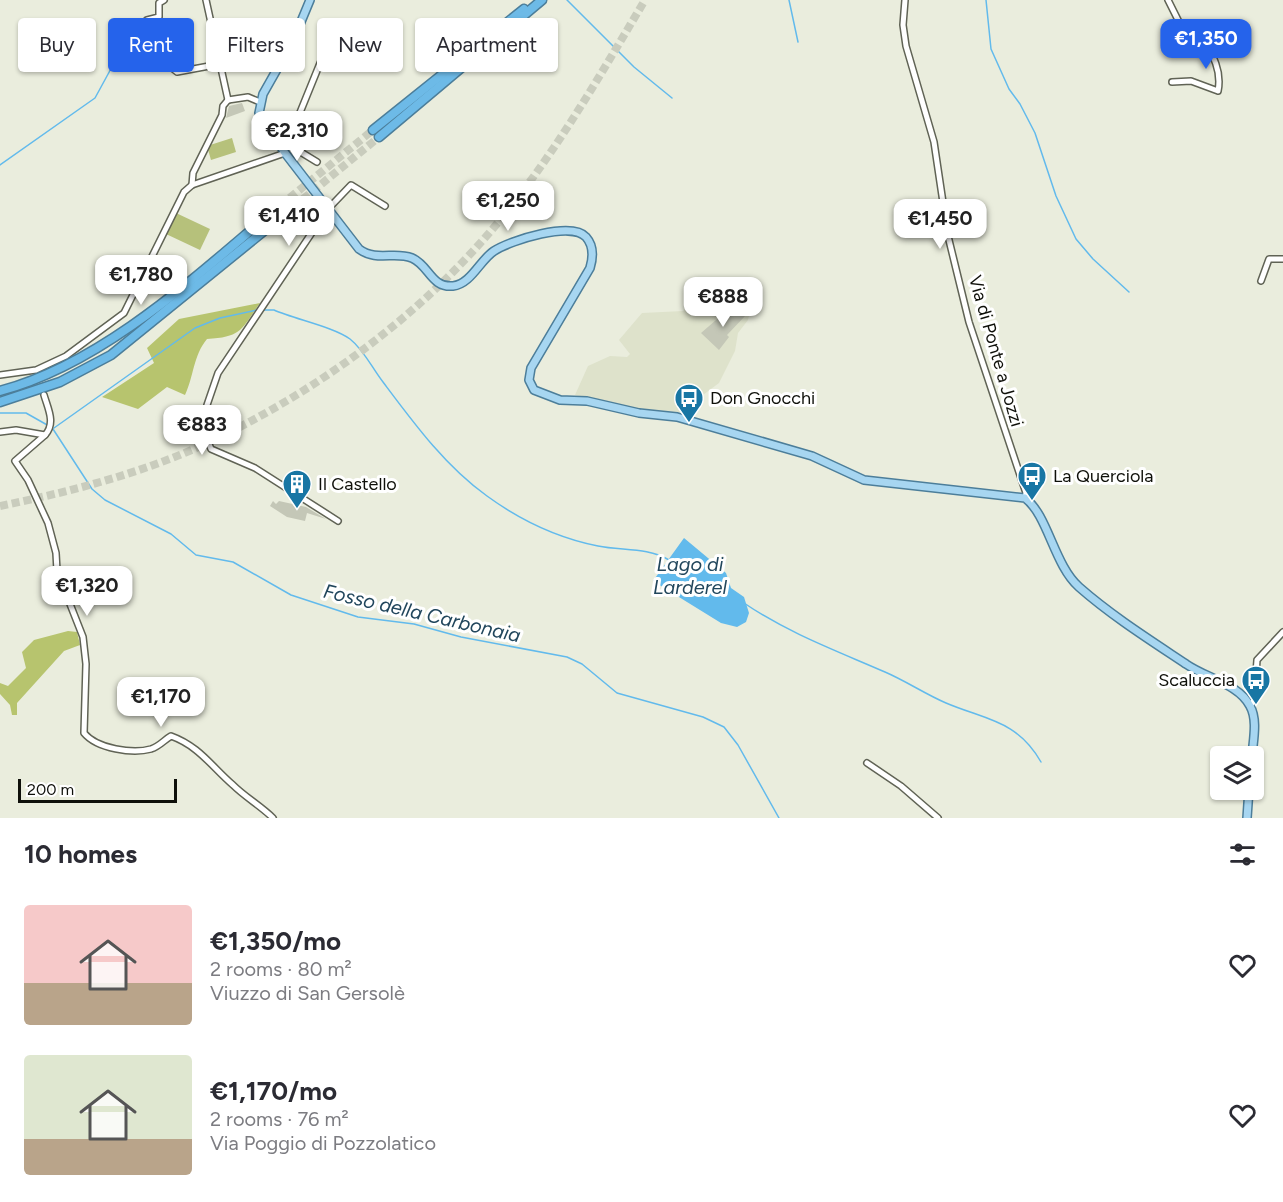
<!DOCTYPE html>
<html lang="en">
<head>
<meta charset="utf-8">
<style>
  :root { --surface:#fff; --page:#f7f7f7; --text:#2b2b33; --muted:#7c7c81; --accent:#2563eb }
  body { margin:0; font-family:Figtree,sans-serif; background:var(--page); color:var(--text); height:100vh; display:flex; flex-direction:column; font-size:22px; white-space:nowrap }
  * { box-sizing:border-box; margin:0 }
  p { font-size:20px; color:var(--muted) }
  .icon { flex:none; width:33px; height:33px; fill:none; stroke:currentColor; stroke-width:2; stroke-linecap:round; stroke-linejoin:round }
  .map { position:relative; height:818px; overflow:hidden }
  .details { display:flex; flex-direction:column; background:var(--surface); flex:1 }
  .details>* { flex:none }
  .hud { position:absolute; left:18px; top:18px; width:600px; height:54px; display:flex; gap:12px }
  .controls { position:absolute; left:1210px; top:746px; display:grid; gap:12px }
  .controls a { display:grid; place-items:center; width:54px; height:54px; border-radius:6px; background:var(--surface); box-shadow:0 2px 4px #0004; font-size:30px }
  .scale { position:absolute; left:18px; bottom:15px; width:159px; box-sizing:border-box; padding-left:6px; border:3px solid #0f100a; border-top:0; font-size:16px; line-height:21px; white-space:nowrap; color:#0f100a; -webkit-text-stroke:4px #fff; paint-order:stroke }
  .price { position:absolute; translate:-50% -51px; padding:0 14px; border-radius:12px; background:#fff; color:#222; font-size:20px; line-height:39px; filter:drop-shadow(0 2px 3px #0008) }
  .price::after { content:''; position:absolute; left:50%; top:36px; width:18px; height:14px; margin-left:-9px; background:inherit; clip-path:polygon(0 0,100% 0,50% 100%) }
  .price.active { background:var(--accent); color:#fff }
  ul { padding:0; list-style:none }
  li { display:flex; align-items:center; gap:18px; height:150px; padding:0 24px }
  li span { display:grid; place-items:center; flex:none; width:168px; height:120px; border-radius:6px; color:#555 }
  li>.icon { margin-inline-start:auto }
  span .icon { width:72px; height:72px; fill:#fffc; stroke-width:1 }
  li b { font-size:26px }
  h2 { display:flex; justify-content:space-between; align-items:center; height:72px; padding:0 24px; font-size:26px }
  .pill { padding:0 21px; border-radius:6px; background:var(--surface); box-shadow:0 2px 4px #0004; font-size:21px; line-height:54px }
  .pill.active { background:var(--accent); color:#fff }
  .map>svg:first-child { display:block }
</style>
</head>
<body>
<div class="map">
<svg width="1283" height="818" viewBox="0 0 1283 818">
  <rect width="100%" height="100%" fill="#eaeddd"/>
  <!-- built -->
  <polygon fill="#dee2cb" points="716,287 735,288 753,299 748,320 738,333 735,351 719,383 676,415 651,413 575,395 588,366 610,356 627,357 630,354 619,340 642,313 683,311"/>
  <!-- green -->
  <g fill="#b6c17b">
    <polygon points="232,138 236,152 211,160 207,146"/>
    <polygon points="176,213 210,229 200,250 166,234"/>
  </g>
  <!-- forest -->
  <g fill="#b7c46e">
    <path d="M260 303C241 330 242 337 207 339 193 356 194 376 185 395L167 387 138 409 102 397 154 363 147 348 179 319Z"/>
    <polygon points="68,631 77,632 80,645 64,651 17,703 17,715 12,715 10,705 0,694 0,683 8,686 26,668 22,652 34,640"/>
  </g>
  <!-- water -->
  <polygon fill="#62baec" points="684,538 726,573 731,588 744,597 749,613 746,622 737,627 721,623 653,581"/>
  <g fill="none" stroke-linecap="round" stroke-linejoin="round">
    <!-- stream -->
    <g stroke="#62baec" stroke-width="1.5">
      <polyline points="567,0 634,67 672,98"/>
      <polyline points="789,0 798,42"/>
      <polyline points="986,0 991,49 1009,89 1020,104 1035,133 1056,196 1076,239 1093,259 1129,292"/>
      <polyline points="0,165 95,98 119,54"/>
      <path d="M262 310H274C294 319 334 327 350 339 364 350 372 368 383 382 413 422 445 466 487 496 520 520 558 538 598 546 622 551 647 547 669 560"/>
      <polyline points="0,413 26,413 49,426"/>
      <polyline points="54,428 195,328 220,318 257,310"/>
      <polyline points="53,429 92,489 105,500 171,534 196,555 233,562 291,595 358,617 414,624 461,637 567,657 582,664 617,693 703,717 724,727 738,745 779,818"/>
      <path d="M744 603C788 633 837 651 885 672 906 681 925 694 946 703 986 720 1017 720 1041 762"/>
    </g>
  </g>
  <!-- building -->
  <g fill="#c4c7b7">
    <polygon points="242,103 245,111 226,118 229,106"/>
    <polygon points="730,308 735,314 743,309 745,316 727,335 729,337 719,350 701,333"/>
    <polygon points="273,501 276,504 279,501 306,507 326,519 307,513 305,521 287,517 270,506"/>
  </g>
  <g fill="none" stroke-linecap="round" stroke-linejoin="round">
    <!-- highway-tunnel -->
    <g stroke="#c9ccbd" stroke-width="8" stroke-dasharray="8 4" stroke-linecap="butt">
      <polyline points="271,213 373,130"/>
      <polyline points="275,222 379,137"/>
      <path d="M0 506C69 492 139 474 203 445 307 397 407 326 483 240 547 168 596 82 645 0"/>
    </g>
    <!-- minor casing -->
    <g stroke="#606355" stroke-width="8">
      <g id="minor">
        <polyline points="206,0 228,100"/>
        <polyline points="905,0 903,25 906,46 934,142 948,236 969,322 1026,493 1025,498"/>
        <path d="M1168 0 1184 32 1203 39C1213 55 1222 71 1218 91L1191 81 1172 82"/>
        <polyline points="147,20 159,17 159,3 164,0"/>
        <polyline points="170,57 172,68 177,72 220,64"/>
        <polyline points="228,100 248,97 260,102"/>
        <polyline points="281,140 317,162"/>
        <polyline points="284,140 299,115 325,51"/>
        <polyline points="192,185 193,173 222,115 223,106 228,100"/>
        <polyline points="328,209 351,185 385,206"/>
        <polyline points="332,214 313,231 218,373 207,405 204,432 211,449 255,468 338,521"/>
        <polyline points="1261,281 1269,259 1283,259"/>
        <polyline points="0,375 36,370 66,356 124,313 184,192 192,185 285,153"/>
        <path d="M0 432 16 430 45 435C56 423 48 409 44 395"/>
        <path d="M45 435 15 461 28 480 48 523 56 553 57 571 83 637 86 664 84 733C97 749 133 754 151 749 160 746 164 740 171 736 199 746 212 767 233 785 245 797 261 806 273 818"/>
        <polyline points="1250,706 1254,700 1257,660 1283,632"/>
        <polyline points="867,763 901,786 938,818"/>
      </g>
    </g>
    <!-- major casing -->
    <g stroke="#4c7e9a" stroke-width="10">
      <g id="major">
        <path d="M310 0 293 41 263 94 259 113 285 153 359 249C377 262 394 251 412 258 429 265 431 288 453 286 471 284 480 260 494 251 511 240 572 221 586 237 594 246 593 258 590 268L531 368 529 380 534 390 560 400 587 401 639 413 677 417 812 456 864 480 1025 498C1048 515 1054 565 1079 587 1112 616 1150 640 1186 664 1206 678 1239 684 1250 706 1258 720 1253 741 1252 756"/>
        <polyline points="1247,818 1249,789"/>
      </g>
    </g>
    <!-- highway casing -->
    <g stroke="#4c7e9a" stroke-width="11">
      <g id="highway">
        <polyline points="373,130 524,9"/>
        <polyline points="379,137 542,0"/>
        <path d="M0 391C101 364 192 280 271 213"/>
        <polyline points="0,402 60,382 111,355 275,222"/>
      </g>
    </g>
    <!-- minor -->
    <use href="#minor" stroke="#fff" stroke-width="5"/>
    <!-- major -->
    <use href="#major" stroke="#a7d6f1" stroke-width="7"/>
    <!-- highway -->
    <use href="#highway" stroke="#6dbae7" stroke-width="8"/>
  </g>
  <!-- icons -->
  <defs>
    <g id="bus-pin" transform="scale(1.5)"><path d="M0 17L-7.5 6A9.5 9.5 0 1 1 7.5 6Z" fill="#1876a4" stroke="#fff"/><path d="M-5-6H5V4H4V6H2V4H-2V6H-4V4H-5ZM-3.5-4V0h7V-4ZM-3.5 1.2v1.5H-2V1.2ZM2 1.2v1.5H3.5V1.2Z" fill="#fff"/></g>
    <g id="building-pin" transform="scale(1.5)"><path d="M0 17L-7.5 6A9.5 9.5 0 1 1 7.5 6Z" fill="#1876a4" stroke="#fff"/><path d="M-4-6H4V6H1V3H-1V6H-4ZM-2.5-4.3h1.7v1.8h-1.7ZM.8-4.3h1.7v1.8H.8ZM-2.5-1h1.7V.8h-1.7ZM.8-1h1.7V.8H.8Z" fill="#fff"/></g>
  </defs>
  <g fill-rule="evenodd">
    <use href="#bus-pin" x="689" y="398"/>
    <use href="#bus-pin" x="1032" y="476"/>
    <use href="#building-pin" x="297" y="484"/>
    <use href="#bus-pin" x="1256" y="680"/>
  </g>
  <g text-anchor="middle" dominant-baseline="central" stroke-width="6" stroke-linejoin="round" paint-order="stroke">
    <!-- street labels -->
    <g font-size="18" fill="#0f100a" stroke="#fff">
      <text transform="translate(996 351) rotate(74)">Via di Ponte a Jozzi</text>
    </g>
    <!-- poi labels -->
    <g font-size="18" fill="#0f100a" stroke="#fff" text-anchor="start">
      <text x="710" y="398">Don Gnocchi</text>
      <text x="1053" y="476">La Querciola</text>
      <text x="318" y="484">Il Castello</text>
      <text x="1235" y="680" text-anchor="end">Scaluccia</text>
    </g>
    <!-- water labels -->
    <g font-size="20" font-style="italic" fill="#21465c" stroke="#fff">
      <text x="690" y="564">Lago di<tspan x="690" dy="23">Larderel</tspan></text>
      <text transform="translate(422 613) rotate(13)">Fosso della Carbonaia</text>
    </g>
  </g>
</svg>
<div class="controls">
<a><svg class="icon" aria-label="layers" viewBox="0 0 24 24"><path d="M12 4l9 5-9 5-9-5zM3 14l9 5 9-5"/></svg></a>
</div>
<div class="scale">200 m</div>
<b class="price active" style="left:1206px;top:70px">€1,350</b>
<b class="price" style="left:297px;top:162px">€2,310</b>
<b class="price" style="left:508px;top:232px">€1,250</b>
<b class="price" style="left:289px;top:247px">€1,410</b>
<b class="price" style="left:940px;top:250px">€1,450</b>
<b class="price" style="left:141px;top:306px">€1,780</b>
<b class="price" style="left:723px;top:328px">€888</b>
<b class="price" style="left:202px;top:456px">€883</b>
<b class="price" style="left:87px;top:617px">€1,320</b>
<b class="price" style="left:161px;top:728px">€1,170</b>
<div class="hud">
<a class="pill">Buy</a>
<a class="pill active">Rent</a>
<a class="pill">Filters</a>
<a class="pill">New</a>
<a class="pill">Apartment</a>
</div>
</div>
<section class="details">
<h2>10 homes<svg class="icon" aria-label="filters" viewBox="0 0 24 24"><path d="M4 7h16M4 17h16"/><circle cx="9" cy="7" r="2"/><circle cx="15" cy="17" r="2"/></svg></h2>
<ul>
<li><span style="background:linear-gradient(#f6c9c9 65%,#b9a48a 0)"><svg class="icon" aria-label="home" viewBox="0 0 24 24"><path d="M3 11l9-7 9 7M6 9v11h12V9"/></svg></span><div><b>€1,350/mo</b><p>2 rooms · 80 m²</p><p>Viuzzo di San Gersolè</p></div><svg class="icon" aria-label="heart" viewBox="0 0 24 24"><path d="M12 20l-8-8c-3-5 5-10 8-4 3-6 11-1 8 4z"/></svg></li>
<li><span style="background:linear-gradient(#dfe7d0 70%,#b9a48a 0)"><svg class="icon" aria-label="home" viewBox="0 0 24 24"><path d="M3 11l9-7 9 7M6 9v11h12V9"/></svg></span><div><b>€1,170/mo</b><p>2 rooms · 76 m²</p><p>Via Poggio di Pozzolatico</p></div><svg class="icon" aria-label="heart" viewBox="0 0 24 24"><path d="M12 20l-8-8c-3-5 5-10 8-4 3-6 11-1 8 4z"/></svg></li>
</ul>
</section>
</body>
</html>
